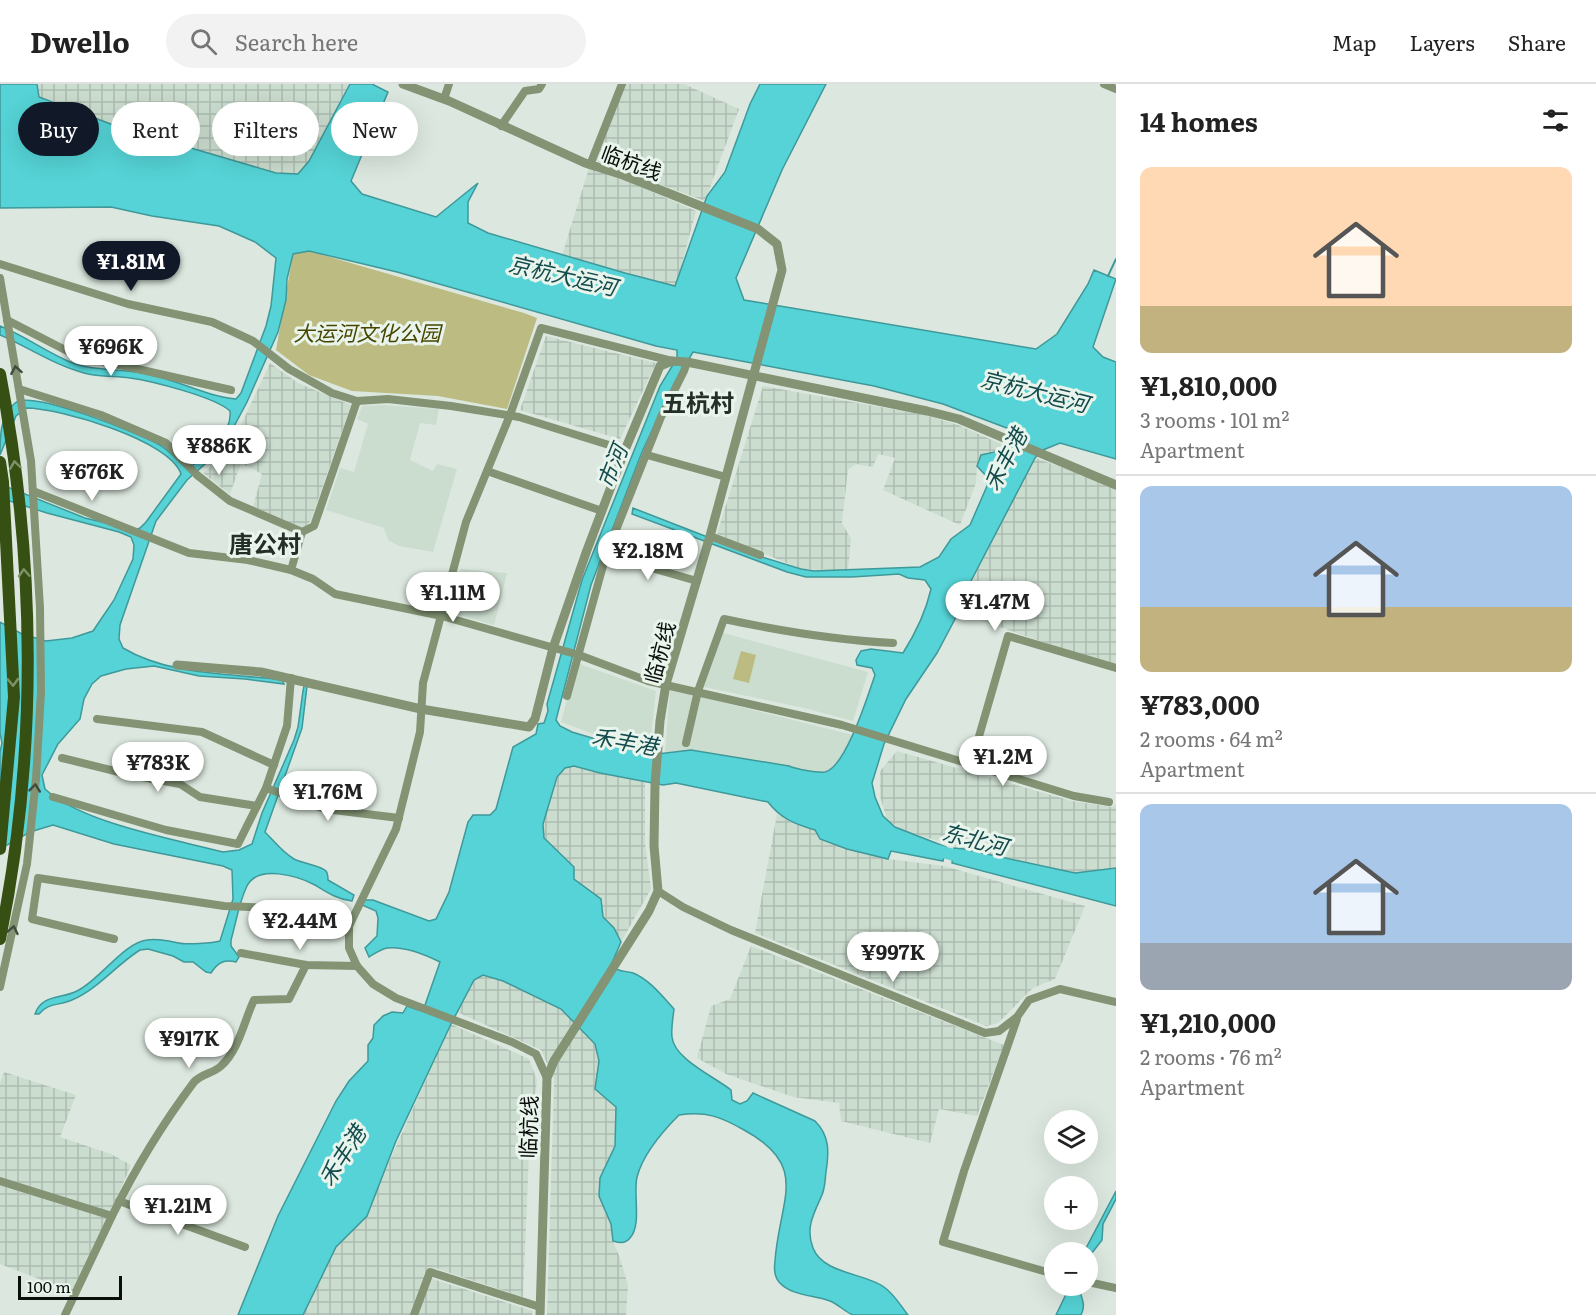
<!DOCTYPE html>
<html lang="en">
<head>
<meta charset="utf-8">
<style>
  :root { --surface:#fff; --page:#f2f2f2; --text:#222; --muted:#767676; --line:#e0e0e0; --accent:#111827 }
  body { margin:0; font-family:Literata,"Noto Sans SC",serif; background:var(--page); color:var(--text); height:100vh; display:flex; flex-direction:column; font-size:22px; white-space:nowrap }
  * { box-sizing:border-box; margin:0 }
  p { font-size:20px; color:var(--muted) }
  .icon { flex:none; width:33px; height:33px; fill:none; stroke:currentColor; stroke-width:2; stroke-linecap:round; stroke-linejoin:round }
  .map { position:relative; flex:1; overflow:hidden }
  .side { display:flex; flex-direction:column; background:var(--surface); width:480px }
  .side>* { flex:none }
  .guide { position:absolute; left:18px; top:18px; width:570px; height:54px; display:flex; gap:12px }
  .fabs { position:absolute; left:1044px; top:1026px; display:grid; gap:12px }
  .fabs a { display:grid; place-items:center; width:54px; height:54px; border-radius:50%; background:var(--surface); box-shadow:0 6px 24px #0002; font-size:30px }
  .scale { position:absolute; left:18px; bottom:15px; width:104px; box-sizing:border-box; padding-left:6px; border:3px solid #0b0f0c; border-top:0; font-size:16px; line-height:21px; white-space:nowrap; color:#0b0f0c; -webkit-text-stroke:4px #e9f5ec; paint-order:stroke }
  .price { position:absolute; translate:-50% -51px; padding:0 14px; border-radius:21px; background:#fff; color:#222; font-size:20px; line-height:39px; filter:drop-shadow(0 2px 3px #0008) }
  .price::after { content:''; position:absolute; left:50%; top:36px; width:18px; height:14px; margin-left:-9px; background:inherit; clip-path:polygon(0 0,100% 0,50% 100%) }
  .price.current { background:var(--accent); color:#fff }
  ul { padding:0; list-style:none }
  li { display:grid; align-content:center; gap:12px; height:318px; padding:0 24px }
  li+li { border-top:2px solid var(--line) }
  li span { display:grid; place-items:center; height:186px; border-radius:12px; color:#555 }
  li>.icon { margin-inline-start:auto }
  span .icon { width:108px; height:108px; fill:#fffc; stroke-width:1 }
  li b { font-size:26px }
  h2 { display:flex; justify-content:space-between; align-items:center; height:72px; padding:0 24px; font-size:26px }
  .pill { padding:0 21px; border-radius:27px; background:var(--surface); box-shadow:0 6px 24px #0002; font-size:21px; line-height:54px }
  .pill.current { background:var(--accent); color:#fff }
  header { display:flex; align-items:center; gap:36px; box-sizing:border-box; height:84px; padding:0 30px; background:var(--surface); border-bottom:2px solid var(--line) }
  header strong { font-size:28px }
  nav { display:flex; gap:33px; margin-inline-start:auto; font-size:21px }
  .search { width:420px; height:54px; background:var(--page); display:flex; align-items:center; gap:15px; box-sizing:border-box; padding:0 21px; border-radius:33px; color:var(--muted); font-size:22px }
  main { display:flex; flex:1; min-height:0 }
  .map>svg:first-child { display:block }
</style>
</head>
<body>
<header>
<strong>Dwello</strong>
<div class="search"><svg class="icon" aria-label="search" viewBox="0 0 24 24"><circle cx="10" cy="10" r="6"/><path d="M15 15l6 6"/></svg>Search here</div>
<nav><a>Map</a><a>Layers</a><a>Share</a></nav>
</header>
<main>
<div class="map">
<svg width="1116" height="1231" viewBox="0 0 1116 1231">
  <defs>
    <pattern id="industrial-grid" width="8" height="8" patternUnits="userSpaceOnUse" patternTransform="scale(1.5)"><rect width="8" height="8" fill="#cbddcf"/><path d="M0 4h8M4 0v8" fill="none" stroke="#adbcb1"/></pattern>
  </defs>
  <rect width="100%" height="100%" fill="#dce8df"/>
  <!-- built -->
  <g fill="#cbddcf">
    <polygon points="383,321 439,325 436,341 420,339 410,376 433,387 437,380 457,385 433,468 399,462 388,456 384,444 326,426 340,384 354,388 368,340 357,335 362,322"/>
    <polygon points="461,485 507,489 494,541 448,528"/>
    <polygon points="723,549 868,588 853,637 804,624 704,603"/>
    <polygon points="577,579 656,607 649,671 561,638"/>
    <polygon points="670,605 853,651 834,683 824,688 800,687 789,682 691,666 665,668"/>
  </g>
  <!-- industrial -->
  <g fill="url(#industrial-grid)">
    <polygon points="38,0 349,0 309,77 298,90 276,89 105,38 39,13"/>
    <polygon points="622,0 684,0 739,25 705,117 592,75"/>
    <polygon points="590,81 696,127 676,202 562,171"/>
    <polygon points="546,252 656,279 620,355 520,326"/>
    <polygon points="270,279 298,299 351,321 311,436 302,448 253,423 262,390 241,379 230,410 203,389 227,371"/>
    <polygon points="763,302 925,331 958,341 999,359 1004,363 999,368 981,371 977,382 976,399 960,441 883,406 895,374 878,370 873,383 856,380 848,386 842,439 851,455 848,486 801,485 717,450"/>
    <polygon points="1035,374 1116,402 1116,583 956,528"/>
    <polygon points="897,667 1072,717 1112,723 1116,720 1116,783 1075,789 951,761 905,747 887,736 880,712 880,687"/>
    <polygon points="574,682 600,689 645,698 645,758 651,805 621,858 614,844 603,833 601,815 574,794 558,769 544,754 543,740 557,693 565,684"/>
    <polygon points="777,730 790,738 816,746 820,755 847,765 888,775 944,782 1085,822 1055,895 1033,904 998,939 986,942 755,849"/>
    <polygon points="751,862 1004,961 977,1032 939,1025 930,1059 841,1037 839,1019 793,1013 726,990 697,974 711,922 730,915"/>
    <polygon points="483,891 503,897 561,925 595,960 599,977 595,1005 616,1023 615,1062 609,1077 605,1128 611,1140 613,1157 620,1174 628,1201 626,1231 547,1231 554,995 541,966 457,928 474,896"/>
    <polygon points="451,940 529,975 537,996 529,1071 523,1213 435,1184 430,1194 533,1227 532,1231 303,1231 336,1163 363,1136"/>
    <polygon points="4,988 76,1011 60,1053 111,1070 131,1081 76,1209 0,1180 0,999"/>
  </g>
  <!-- green -->
  <g fill="#bbbb82">
    <polygon points="309,167 524,229 537,234 507,325 438,312 352,307 309,291 276,266 293,170"/>
    <polygon points="741,567 756,571 749,599 733,595"/>
  </g>
  <!-- water -->
  <g fill="#55d3d6" stroke="#3f9899" stroke-width="1.5" fill-rule="evenodd">
    <path d="M0 0H37L39 13 116 42 276 89 298 90 309 77 350 0H372L388 8 351 97 362 110 436 133 478 99 468 118V139L488 149 625 189 675 202 707 112 725 88 750 20 760 0H826L782 86 736 194 744 216 1036 265 1057 250 1088 200 1094 186 1116 195 1093 263 1103 273 1116 278V375L1060 359 1043 366 1035 374 958 522 955 535 937 569 906 615 884 660 872 699 875 713 883 732 895 743 946 763 943 777 891 767 888 775 847 765 820 755 815 746C795 740 781 735 768 718L676 699 663 701 600 689 574 682 565 684 557 693 543 740 544 754 574 783V795L601 815 603 833 614 844 621 858 611 881C620 889 623 886 633 889 649 895 663 913 674 925 673 934 671 944 672 953 674 975 715 993 731 1006L732 1016 740 1020 747 1017 753 1009 815 1037C830 1052 829 1068 826 1088 825 1096 825 1104 822 1111 814 1129 805 1144 813 1164 823 1190 865 1189 884 1203 895 1211 900 1221 908 1231 898 1231 861 1231 853 1231 845 1228 838 1220 830 1217 814 1211 791 1212 779 1198 774 1192 774 1184 775 1177 779 1116 811 1082 744 1046 721 1033 707 1027 679 1031 663 1047 643 1070 637 1093 633 1110 642 1141 630 1154 625 1160 620 1159 613 1157L611 1140 599 1112 600 1094 615 1062 616 1023 595 1005 599 977 595 960 561 925 503 897 483 891 474 896 451 940 396 1057 367 1132 336 1163 303 1231H238L278 1132 336 1017 349 997 368 977V961L373 954 374 941 383 932 392 928 403 929 407 922 418 926 425 921 440 878C426 871 404 862 387 864 381 865 374 870 369 873L365 864 377 852 378 834 376 827 362 821 365 816H373L429 837 436 835 449 808 468 738 473 731H490L496 725 513 663 536 650 538 640 544 639 548 627 547 620 582 496 660 302 677 274V266L656 262 397 188 309 167 293 170 287 195 286 216 278 248 247 318 222 365 187 396 156 437 120 541 119 555 123 564C170 592 230 589 282 596L284 600 245 595 199 592 154 582 126 585 101 592 92 600 84 615 80 635 58 660 42 691 45 705C82 739 173 755 223 768L239 766 252 760 262 729 294 656 298 643 303 607 304 602H307L302 644 265 748C274 757 282 768 294 775 301 779 322 782 326 787 328 790 328 793 328 796L354 811 352 817C337 815 328 809 315 801 298 792 258 780 247 802 239 818 236 839 231 856V862L239 873 236 878C225 875 218 878 211 889L206 888 193 878H184L173 872 148 865 140 866C116 881 98 905 72 916 59 922 49 918 39 930H35C42 910 62 915 77 907 100 896 123 859 147 856 158 854 169 857 179 859 186 861 213 859 220 857L233 815 232 786 223 782 114 760 53 741 30 748 0 765V668L2 659 0 649V538L22 550 46 557 72 554 93 547 114 516 133 475 134 461 131 453 119 448 47 429 0 414V400L85 434 135 446 140 444 146 438 181 390C170 356 59 324 26 324L16 332 0 371C0 352 0 332 15 319 31 305 140 350 160 361 170 367 178 377 188 385 204 372 233 350 230 327 215 313 152 297 130 294 115 292 99 293 84 289 54 281 28 263 0 251V242C25 252 46 268 70 278 95 288 122 284 147 290 178 296 205 312 236 315L241 309 266 242 271 222 276 174 255 158 219 142 152 132 111 123 0 124ZM693 268 874 302 943 320 1012 346C1002 369 1004 366 981 371L977 382 988 394 987 402 970 441 951 455 939 473 920 483 814 487 801 485 746 468 633 424 632 430 787 488 806 493H852L899 490 908 494 925 496 931 505C926 527 915 550 903 569L871 565 861 567 856 576 857 581 872 584 875 591C868 611 846 683 825 688 817 689 796 685 789 682L691 666 649 671 572 648 560 642 556 636 591 501 642 368 675 298Z"/>
    <polygon points="954,764 964,765 1075,789 1116,784 1116,822 952,779"/>
    <polygon points="1116,1107 1116,1115 1103,1140 1102,1156 1088,1174 1088,1168 1084,1168"/>
    <path d="M1070 1202H1079C1080 1213 1087 1219 1081 1231H1056Z"/>
  </g>
  <g fill="none" stroke-linecap="round" stroke-linejoin="round">
    <!-- stream -->
    <polyline stroke="#3f9899" stroke-width="2" points="1108,192 1116,175"/>
    <!-- river -->
    <polyline stroke="#55d3d6" stroke-width="12" points="931,765 969,775"/>
    <!-- minor -->
    <g stroke="#839374" stroke-width="8">
      <polyline points="1104,0 1116,5"/>
      <polyline points="444,15 449,0"/>
      <polyline points="501,42 525,7 539,5 542,0"/>
      <polyline points="590,81 622,0"/>
      <polyline points="0,180 128,220 212,238 253,257 289,285 332,309 357,317 388,315 451,322 519,333 625,366"/>
      <polyline points="0,194 31,377 40,524 41,608 36,695 27,780 0,903"/>
      <polyline points="7,236 75,271 231,306"/>
      <polyline points="19,305 101,331 166,359 197,391 230,417 302,448 314,442 357,317"/>
      <polyline points="647,371 726,393"/>
      <polyline points="487,387 602,427"/>
      <polyline points="33,407 189,469 248,476 291,486"/>
      <polyline points="302,448 291,486 313,495 335,510 442,532 579,571 648,597 842,641 1074,712 1109,718"/>
      <polyline points="710,452 760,471"/>
      <polyline points="606,471 697,497"/>
      <polyline points="567,612 606,471 661,333 684,287 687,278"/>
      <polyline points="97,635 202,648 274,681"/>
      <path d="M686 659 698 607 724 535C780 547 835 556 893 559"/>
      <polyline points="62,674 131,691 180,700 200,713 257,722"/>
      <polyline points="971,680 1008,552 1116,584"/>
      <polyline points="266,704 325,725 399,734"/>
      <polyline points="53,713 166,746 238,760 266,704 287,642 291,594"/>
      <polyline points="658,807 683,823 731,846 985,949 999,947 1017,933 1029,916 1060,905 1116,918"/>
      <polyline points="114,855 32,835 38,794 224,822 275,824 349,842"/>
      <polyline points="241,869 306,881 357,882"/>
      <polyline points="1017,935 964,1087 943,1158 1054,1190"/>
      <polyline points="547,994 536,970 512,958 396,914 373,900 357,882 349,864 349,842 396,745 420,648 423,599 466,438 510,331 541,244 672,277"/>
      <polyline points="0,1097 112,1132 65,1231"/>
      <polyline points="119,1117 245,1163"/>
      <path d="M112 1132C136 1083 161 1042 194 998 201 990 214 989 221 982 239 966 244 937 254 916L289 915 306 881"/>
      <polyline points="1088,1198 1116,1204"/>
      <polyline points="414,1231 430,1188 540,1223"/>
    </g>
    <!-- tertiary -->
    <g stroke="#839374" stroke-width="9">
      <polyline points="403,0 449,17 585,79 623,91 758,145 777,160 782,186 710,452 666,600 660,637 655,701 654,762 658,807 649,827 554,977 547,994 540,1231"/>
      <polyline points="177,581 261,588 421,625 529,643 535,635 553,564 587,466 625,366 660,282 672,277 687,278 927,327 959,335 1116,401"/>
    </g>
    <!-- primary -->
    <g stroke="#355012" stroke-width="12">
      <path d="M0 290C36 476 38 669 0 855"/>
      <polyline points="0,378 3,398 14,613 0,765"/>
    </g>
  </g>
  <!-- one-way arrows -->
  <defs><path id="oneway-chevron" d="M-2-3.5L2.5 0L-2 3.5" fill="none" stroke-width="1.6" stroke-linecap="round" stroke-linejoin="round" transform="scale(1.5)"/></defs>
  <g stroke="#414a3b">
    <use href="#oneway-chevron" transform="translate(16 286) rotate(-100)"/>
    <use href="#oneway-chevron" transform="translate(35 704) rotate(-84)"/>
    <use href="#oneway-chevron" transform="translate(13 846) rotate(-78)"/>
  </g>
  <g stroke="#7d9269">
    <use href="#oneway-chevron" transform="translate(15 381) rotate(-98)"/>
    <use href="#oneway-chevron" transform="translate(24 489) rotate(-93)"/>
    <use href="#oneway-chevron" transform="translate(13 598) rotate(88)"/>
  </g>
  <g text-anchor="middle" dominant-baseline="central" stroke-width="6" stroke-linejoin="round" paint-order="stroke">
    <!-- street labels -->
    <g font-size="21" fill="#0b0f0c" stroke="#e9f5ec">
      <text transform="translate(632 77) rotate(20)">临杭线</text>
      <text transform="translate(658 568) rotate(-75)">临杭线</text>
      <text transform="translate(527 1043) rotate(-88)">临杭线</text>
    </g>
    <!-- park labels -->
    <g font-size="21" font-style="italic" fill="#474500" stroke="#e9f5ec">
      <text x="367" y="247">大运河文化公园</text>
    </g>
    <!-- water labels -->
    <g font-size="22" font-style="italic" fill="#144b4d" stroke="#e9f5ec">
      <text transform="translate(563 190) rotate(13)">京杭大运河</text>
      <text transform="translate(1035 306) rotate(14)">京杭大运河</text>
      <text transform="translate(1004 375) rotate(-62)">禾丰港</text>
      <text transform="translate(611 382) rotate(-68)">市河</text>
      <text transform="translate(625 656) rotate(10)">禾丰港</text>
      <text transform="translate(975 754) rotate(14)">东北河</text>
      <text transform="translate(341 1071) rotate(-57)">禾丰港</text>
    </g>
    <!-- quarter labels -->
    <g font-size="24" font-weight="bold" fill="#252e27" stroke="#e9f5ec">
      <text x="698" y="317">五杭村</text>
      <text x="265" y="458">唐公村</text>
    </g>
  </g>
</svg>
<div class="fabs">
<a><svg class="icon" aria-label="layers" viewBox="0 0 24 24"><path d="M12 4l9 5-9 5-9-5zM3 14l9 5 9-5"/></svg></a>
<a>+</a>
<a>−</a>
</div>
<div class="scale">100 m</div>
<b class="price current" style="left:131px;top:208px">¥1.81M</b>
<b class="price" style="left:111px;top:293px">¥696K</b>
<b class="price" style="left:219px;top:392px">¥886K</b>
<b class="price" style="left:92px;top:418px">¥676K</b>
<b class="price" style="left:648px;top:497px">¥2.18M</b>
<b class="price" style="left:453px;top:539px">¥1.11M</b>
<b class="price" style="left:995px;top:548px">¥1.47M</b>
<b class="price" style="left:1003px;top:703px">¥1.2M</b>
<b class="price" style="left:158px;top:709px">¥783K</b>
<b class="price" style="left:328px;top:738px">¥1.76M</b>
<b class="price" style="left:300px;top:867px">¥2.44M</b>
<b class="price" style="left:893px;top:899px">¥997K</b>
<b class="price" style="left:189px;top:985px">¥917K</b>
<b class="price" style="left:178px;top:1152px">¥1.21M</b>
<div class="guide">
<a class="pill current">Buy</a>
<a class="pill">Rent</a>
<a class="pill">Filters</a>
<a class="pill">New</a>
</div>
</div>
<section class="side">
<h2>14 homes<svg class="icon" aria-label="filters" viewBox="0 0 24 24"><path d="M4 7h16M4 17h16"/><circle cx="9" cy="7" r="2"/><circle cx="15" cy="17" r="2"/></svg></h2>
<ul>
<li><span style="background:linear-gradient(#ffd9b3 75%,#c2b280 0)"><svg class="icon" aria-label="home" viewBox="0 0 24 24"><path d="M3 11l9-7 9 7M6 9v11h12V9"/></svg></span><div><b>¥1,810,000</b><p>3 rooms · 101 m²</p><p>Apartment</p></div></li>
<li><span style="background:linear-gradient(#a9c7e8 65%,#c2b280 0)"><svg class="icon" aria-label="home" viewBox="0 0 24 24"><path d="M3 11l9-7 9 7M6 9v11h12V9"/></svg></span><div><b>¥783,000</b><p>2 rooms · 64 m²</p><p>Apartment</p></div></li>
<li><span style="background:linear-gradient(#a9c7e8 75%,#9aa5b1 0)"><svg class="icon" aria-label="home" viewBox="0 0 24 24"><path d="M3 11l9-7 9 7M6 9v11h12V9"/></svg></span><div><b>¥1,210,000</b><p>2 rooms · 76 m²</p><p>Apartment</p></div></li>
</ul>
</section>
</main>
</body>
</html>
